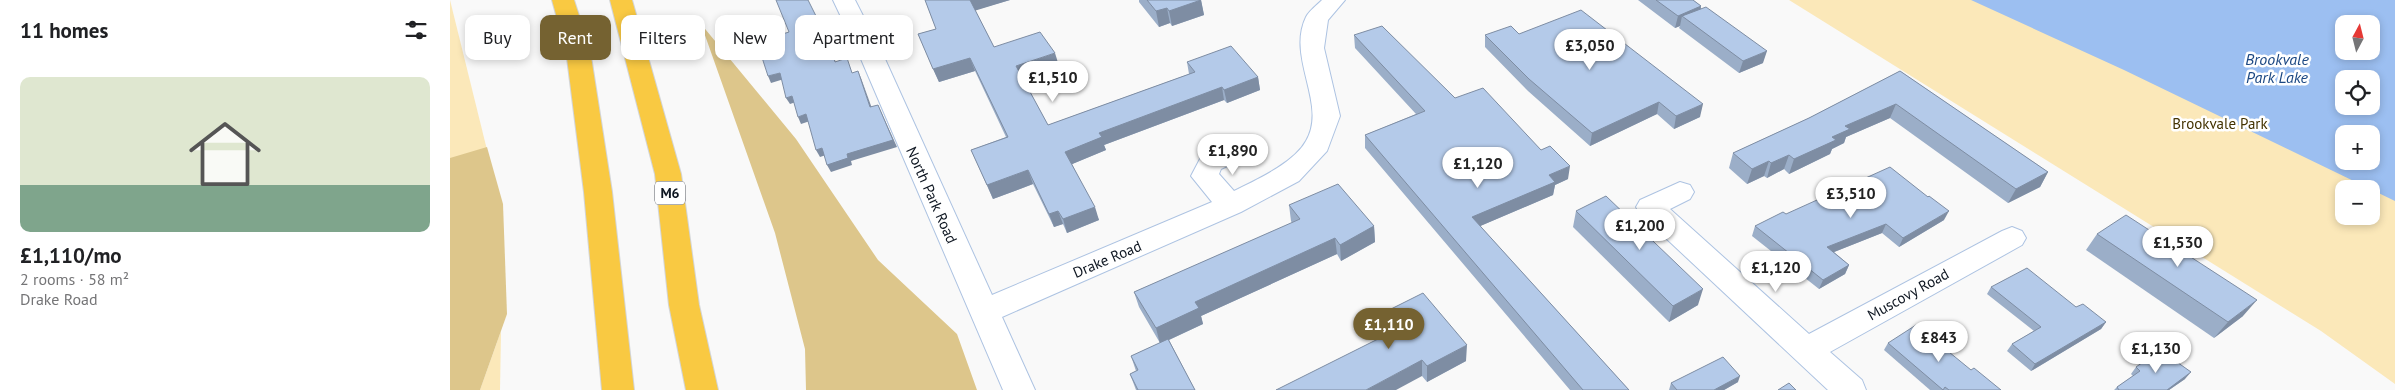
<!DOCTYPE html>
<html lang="en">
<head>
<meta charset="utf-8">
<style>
  :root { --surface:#fff; --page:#f2f2f2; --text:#202124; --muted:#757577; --line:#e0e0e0; --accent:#756231 }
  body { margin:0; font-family:"PT Sans",sans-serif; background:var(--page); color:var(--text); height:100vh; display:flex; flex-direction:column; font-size:19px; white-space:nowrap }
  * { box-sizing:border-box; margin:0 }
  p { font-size:16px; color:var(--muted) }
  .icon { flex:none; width:28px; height:28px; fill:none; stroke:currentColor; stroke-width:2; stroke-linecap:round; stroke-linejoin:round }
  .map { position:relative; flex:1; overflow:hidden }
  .panel { display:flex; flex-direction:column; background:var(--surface); width:450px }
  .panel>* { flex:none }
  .top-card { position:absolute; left:15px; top:15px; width:475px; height:45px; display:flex; gap:10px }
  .needle { width:32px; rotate:7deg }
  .tools { position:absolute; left:1885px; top:15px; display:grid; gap:10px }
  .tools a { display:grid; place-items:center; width:45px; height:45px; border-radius:10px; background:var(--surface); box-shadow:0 2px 8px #0003; font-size:25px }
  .price { position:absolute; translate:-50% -42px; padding:0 11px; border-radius:18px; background:#fff; color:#222; font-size:16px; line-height:32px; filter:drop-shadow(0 1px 2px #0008) }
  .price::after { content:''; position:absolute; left:50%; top:30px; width:15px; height:11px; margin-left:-8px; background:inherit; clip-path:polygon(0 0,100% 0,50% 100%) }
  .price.on { background:var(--accent); color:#fff }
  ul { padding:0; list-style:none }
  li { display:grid; align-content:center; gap:10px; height:265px; padding:0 20px }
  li+li { border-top:1px solid var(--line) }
  li span { display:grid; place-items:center; height:155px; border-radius:10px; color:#555 }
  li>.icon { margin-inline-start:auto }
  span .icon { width:90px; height:90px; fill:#fffc; stroke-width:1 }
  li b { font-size:21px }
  h2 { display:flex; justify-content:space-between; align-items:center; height:60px; padding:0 20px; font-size:21px }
  .pill { padding:0 18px; border-radius:10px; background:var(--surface); box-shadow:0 2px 8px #0003; font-size:18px; line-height:45px }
  .pill.on { background:var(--accent); color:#fff }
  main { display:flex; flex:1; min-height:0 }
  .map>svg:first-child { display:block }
</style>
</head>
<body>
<main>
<section class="panel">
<h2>11 homes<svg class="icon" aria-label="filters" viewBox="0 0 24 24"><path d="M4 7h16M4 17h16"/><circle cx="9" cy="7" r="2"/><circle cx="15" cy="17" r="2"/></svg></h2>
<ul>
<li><span style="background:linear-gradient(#dfe7d0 70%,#7fa58c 0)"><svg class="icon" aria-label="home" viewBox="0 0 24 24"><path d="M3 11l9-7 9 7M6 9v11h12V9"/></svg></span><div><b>£1,110/mo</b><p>2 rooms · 58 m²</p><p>Drake Road</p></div></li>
</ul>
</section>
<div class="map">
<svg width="1945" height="390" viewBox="0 0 1945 390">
  <rect width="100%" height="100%" fill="#f9f9f9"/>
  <!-- green -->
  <g fill="#fbe8b9" fill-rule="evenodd">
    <polygon points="0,0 40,162 0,173"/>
    <path d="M1339 0H1945V384L1871 331ZM1894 24H1921V51H1894ZM1894 79H1921V106H1894ZM1894 134H1921V161H1894ZM1894 189H1921V216H1894Z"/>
    <polygon points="51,331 50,390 30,390"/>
  </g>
  <!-- forest -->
  <g fill="#ddc68b">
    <polygon points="251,24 346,139 428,260 507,334 527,390 356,390 355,349 325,233"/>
    <polygon points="37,147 53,204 57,314 30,390 0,390 0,158"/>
  </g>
  <!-- water -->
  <path fill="#9cbff1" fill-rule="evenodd" d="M1521 0H1945V201L1674 70ZM1894 24H1921V51H1894ZM1894 79H1921V106H1894ZM1894 134H1921V161H1894Z"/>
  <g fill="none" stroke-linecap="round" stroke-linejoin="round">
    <!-- minor casing -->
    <g stroke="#adc3e2" stroke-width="2">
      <g id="minor">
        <path d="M383 0H405L435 59 542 295 762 202 741 176 751 157C767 149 785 137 803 142L807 148 803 154 771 169 769 174 784 191C806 180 844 163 856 141 878 104 836 58 856 17 859 11 867 5 872 0H895L878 20 874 48 890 116 877 151 849 181 791 212 552 317 585 390H553L411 59Z"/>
        <polygon points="1230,182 1240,185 1244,192 1240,199 1220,209 1359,334 1552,231 1562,227 1572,231 1576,238 1572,245 1380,352 1412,380 1416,390 1378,390 1190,214 1186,207 1190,200"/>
      </g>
    </g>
    <!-- highway casing -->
    <g stroke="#d3d5d7" stroke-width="2">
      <g id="highway">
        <polygon points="102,0 124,0 140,50 162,192 184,390 152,390 134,192 116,50"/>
        <polygon points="160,0 182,0 231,174 249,305 268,390 236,390 219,305 205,174"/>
      </g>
    </g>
    <!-- minor -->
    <use href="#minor" fill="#fff" fill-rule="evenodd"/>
    <!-- highway -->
    <use href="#highway" fill="#f9c942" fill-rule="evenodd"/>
  </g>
  <!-- wall -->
  <g fill="#9baec8">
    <polygon points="475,0 560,0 525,10 544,47 609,66 573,79 598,125 739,74 737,62 808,77 810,90 777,103 774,100 654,145 656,150 622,164 649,220 617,233 613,224 604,227 583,184 543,199 521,150 556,137 525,71 489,82 468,34 486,29"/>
    <polygon points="689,0 751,0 754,15 722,26 720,23 709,27 689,2"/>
    <polygon points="1188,0 1243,0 1251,6 1251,9 1313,63 1289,73 1229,28 1230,26 1225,28"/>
    <polygon points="1069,34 1250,117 1224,129 1207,114 1140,146 1078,91 1035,47 1035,35"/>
    <polygon points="904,35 1005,98 1118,179 1105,185 1103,195 1030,226 1179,390 1120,390 915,148 915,135 966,114 905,48"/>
    <polygon points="1450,71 1598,172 1590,187 1558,203 1440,118 1396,137 1394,143 1382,149 1380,154 1339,174 1334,169 1317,178 1314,176 1297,184 1279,168 1283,153 1359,118"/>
    <polygon points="839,205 924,226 925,242 891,261 887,254 751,316 753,324 719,340 745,390 686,390 680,374 686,371 681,356 710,343 689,307 684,292 842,223 841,221"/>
    <polygon points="1126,211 1248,305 1219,322 1123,227"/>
    <polygon points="1336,214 1494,220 1449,247 1432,233 1384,252 1399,265 1395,274 1369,289 1302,236 1305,226"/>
    <polygon points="1647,234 1793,316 1764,338 1636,250"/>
    <polygon points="1541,287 1626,307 1656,322 1651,329 1581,371 1557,351 1562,344 1584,331 1537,294"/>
    <polygon points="921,319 1016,361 977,382 972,376 926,340 922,335"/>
    <polygon points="1438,343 1521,370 1551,390 1480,390 1434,350"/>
    <polygon points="1686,367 1735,379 1719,390 1664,390 1667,387 1683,376 1681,374"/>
    <polygon points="1288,382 1274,390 1219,390 1221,383"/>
  </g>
  <!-- shaded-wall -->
  <g fill="#7e8da3">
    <polygon points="520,0 560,0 524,11"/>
    <polygon points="751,0 754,15 722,26 719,11"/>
    <polygon points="1251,6 1249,18 1232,16 1230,26 1225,28 1228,16"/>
    <polygon points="717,8 720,23 709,27 706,11"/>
    <polygon points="372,23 375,30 388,69 385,62"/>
    <polygon points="1317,51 1313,63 1289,73 1293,61"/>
    <polygon points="605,53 609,66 571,79 566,66"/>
    <polygon points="520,58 525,71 489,82 483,69"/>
    <polygon points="408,71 411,78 424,114 420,107"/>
    <polygon points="330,73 334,79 321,83 318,76"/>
    <polygon points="808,77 810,90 777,103 774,90"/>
    <polygon points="772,87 774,100 654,145 656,150 620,165 615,152 649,133"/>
    <polygon points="342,96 346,102 340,104 336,98"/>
    <polygon points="1209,102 1207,114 1140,146 1142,133"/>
    <polygon points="1253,104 1250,117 1224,129 1226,116"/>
    <polygon points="1446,104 1440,118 1396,137 1394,143 1382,149 1380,154 1339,174 1344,159 1382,137 1395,126"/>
    <polygon points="428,105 447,147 401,161 402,165 381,172 377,165 397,154"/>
    <polygon points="356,114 360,121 351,124 348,117"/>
    <polygon points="372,148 376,155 370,157 366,150"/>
    <polygon points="1339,155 1334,169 1317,178 1321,163"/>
    <polygon points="1319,161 1314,176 1297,184 1302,169"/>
    <polygon points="1120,166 1118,179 1105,185 1103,195 1021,230 1022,217 1099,175"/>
    <polygon points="578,170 583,184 543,199 537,185"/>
    <polygon points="1598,172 1590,187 1558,203 1566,189"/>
    <polygon points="645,207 649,220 617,233 613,219"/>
    <polygon points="608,211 613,224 604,227 599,214"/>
    <polygon points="1499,211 1494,220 1449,247 1453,238"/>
    <polygon points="1436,224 1432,233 1374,256 1377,247"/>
    <polygon points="924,226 925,242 891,261 890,245"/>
    <polygon points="885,238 887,254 751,316 753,324 710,344 706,328 745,302"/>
    <polygon points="1399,265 1395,274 1369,289 1373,280"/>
    <polygon points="1253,289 1248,305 1219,322 1223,306"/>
    <polygon points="1807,300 1793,316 1764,338 1778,322"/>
    <polygon points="1656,322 1651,329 1581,371 1585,364"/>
    <polygon points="1017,345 1016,361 977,382 977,366"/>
    <polygon points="972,360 972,376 946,390 916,390"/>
    <polygon points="1741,372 1735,379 1719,390 1716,390"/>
    <polygon points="1290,376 1288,382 1274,390 1264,390"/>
  </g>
  <!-- building -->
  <g fill="#b4cae9" stroke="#7e8da3">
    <polygon points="326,0 358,0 370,24 372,23 385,62 397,58 402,73 408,71 420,107 428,105 443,140 397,154 398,158 377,165 372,148 366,150 356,114 348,117 342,96 336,98 330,73 318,76 307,42 339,32"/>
    <polygon points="475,0 520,0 544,47 590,32 605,53 566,66 598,125 745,72 737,62 781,46 808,77 774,90 772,87 649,133 652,137 615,152 645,207 613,219 608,211 599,214 578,170 537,185 521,150 558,137 520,58 483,69 468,34 486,29"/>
    <polygon points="697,0 751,0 719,11 717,8 706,11"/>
    <polygon points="1206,0 1243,0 1251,6 1228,16"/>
    <polygon points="1256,7 1317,51 1293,61 1232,16"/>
    <polygon points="1131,10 1253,104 1226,116 1209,102 1142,133 1079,79 1035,35 1061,26 1069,34"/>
    <polygon points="932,26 1005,98 1033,88 1091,150 1100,146 1120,166 1099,175 1105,182 1022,217 1179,390 1133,390 915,135 975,111 904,35"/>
    <polygon points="1450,71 1598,172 1566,189 1446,104 1395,126 1400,129 1382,137 1386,140 1344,159 1339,155 1321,163 1319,161 1302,169 1283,153 1359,118"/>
    <polygon points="1440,167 1478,197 1479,196 1499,211 1453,238 1436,224 1377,247 1399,265 1373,280 1305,226 1333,212 1336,214"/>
    <polygon points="888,184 924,226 890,245 885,238 745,302 749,308 706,328 684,292 850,219 839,205"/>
    <polygon points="1156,196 1253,289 1223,306 1126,211"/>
    <polygon points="1676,215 1807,300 1778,322 1647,234"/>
    <polygon points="1577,268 1626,307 1633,304 1656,322 1585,364 1562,344 1591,327 1541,287"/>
    <polygon points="973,293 1017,345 977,366 972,360 916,390 826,390 934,336 921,319"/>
    <polygon points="1466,325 1521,370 1524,368 1551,390 1499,390 1495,387 1493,390 1438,343"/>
    <polygon points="718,339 745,390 688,390 680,374 688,370 681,356"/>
    <polygon points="1710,350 1741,372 1717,390 1669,390 1667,387 1690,371 1686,367"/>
    <polygon points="1273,357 1290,376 1264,390 1227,390 1221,383"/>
    <polygon points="1339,383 1346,390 1328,390"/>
  </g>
  <g text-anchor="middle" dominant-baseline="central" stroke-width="5" stroke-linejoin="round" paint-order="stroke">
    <!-- shield labels -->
    <rect fill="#fff" stroke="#565b63" stroke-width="1" x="205" y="181.5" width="30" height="23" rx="4"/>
    <g font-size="14" font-weight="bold" fill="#0d1520">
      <text x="220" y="193">M6</text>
    </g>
    <!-- park labels -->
    <g font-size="15" fill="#433201" stroke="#fff">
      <text x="1770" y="123">Brookvale Park</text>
    </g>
    <!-- street labels -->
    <g font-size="15" fill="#0d1520" stroke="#fff">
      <text transform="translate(482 195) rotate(66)">North Park Road</text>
      <text transform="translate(657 259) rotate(-23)">Drake Road</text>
      <text transform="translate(1458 294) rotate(-29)">Muscovy Road</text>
    </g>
    <!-- water labels -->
    <g font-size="16" font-style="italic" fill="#1c4883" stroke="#fff">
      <text x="1827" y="59">Brookvale<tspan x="1827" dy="18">Park Lake</tspan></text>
    </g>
  </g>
</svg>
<div class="tools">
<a><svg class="needle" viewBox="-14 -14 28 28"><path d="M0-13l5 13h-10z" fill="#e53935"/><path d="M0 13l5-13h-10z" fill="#757577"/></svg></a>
<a><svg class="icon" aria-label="locate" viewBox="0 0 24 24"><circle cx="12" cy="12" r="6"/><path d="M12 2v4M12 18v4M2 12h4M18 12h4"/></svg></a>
<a>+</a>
<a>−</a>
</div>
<b class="price" style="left:1140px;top:71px">£3,050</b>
<b class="price" style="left:603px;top:103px">£1,510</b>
<b class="price" style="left:783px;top:176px">£1,890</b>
<b class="price" style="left:1028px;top:189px">£1,120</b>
<b class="price" style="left:1401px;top:219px">£3,510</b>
<b class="price" style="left:1190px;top:251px">£1,200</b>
<b class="price" style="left:1728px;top:268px">£1,530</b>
<b class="price" style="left:1326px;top:293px">£1,120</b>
<b class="price on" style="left:939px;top:350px">£1,110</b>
<b class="price" style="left:1489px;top:363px">£843</b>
<b class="price" style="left:1706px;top:374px">£1,130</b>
<div class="top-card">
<a class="pill">Buy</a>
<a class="pill on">Rent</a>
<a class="pill">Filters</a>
<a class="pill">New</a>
<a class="pill">Apartment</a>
</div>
</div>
</main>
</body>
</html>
